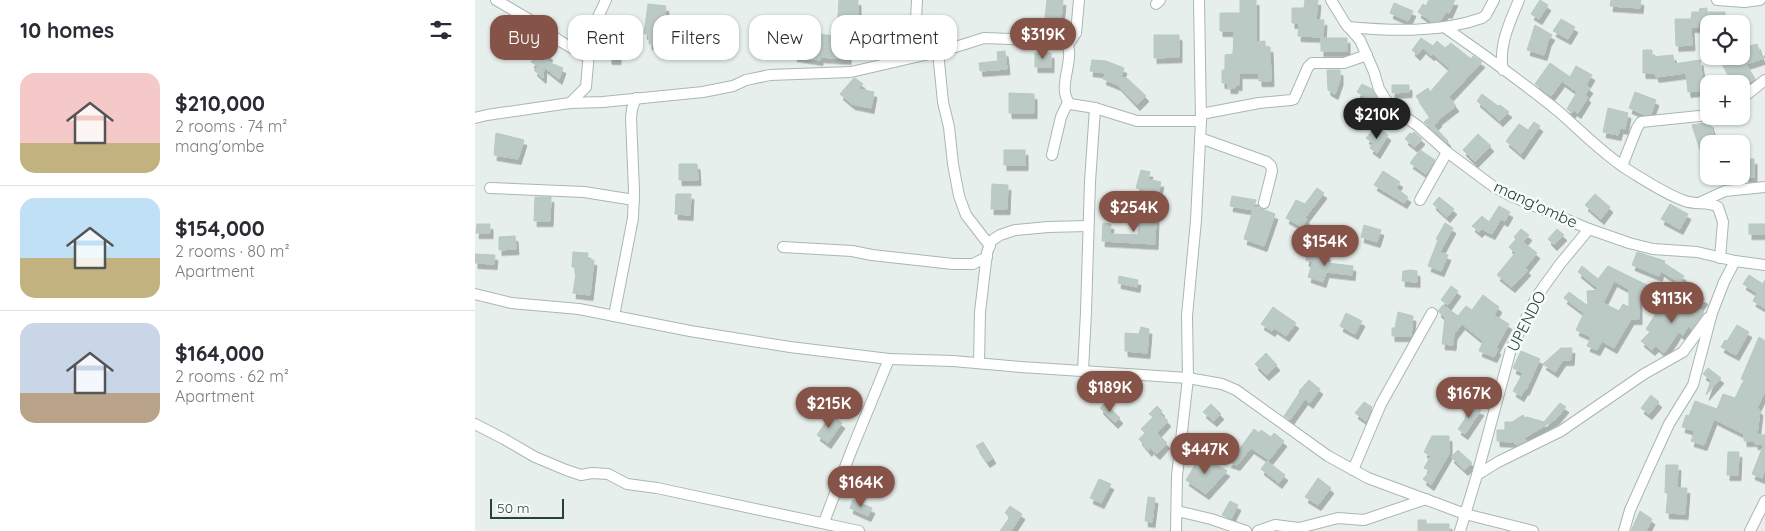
<!DOCTYPE html>
<html lang="en">
<head>
<meta charset="utf-8">
<style>
  :root { --surface:#fff; --page:#f2f2f3; --text:#2b2b33; --muted:#7c7c81; --line:#e1e1e2; --accent:#855347 }
  body { margin:0; font-family:Quicksand,sans-serif; background:var(--page); color:var(--text); height:100vh; display:flex; flex-direction:column; font-size:19px; white-space:nowrap }
  * { box-sizing:border-box; margin:0 }
  p { font-size:16px; color:var(--muted) }
  .icon { flex:none; width:28px; height:28px; fill:none; stroke:currentColor; stroke-width:2; stroke-linecap:round; stroke-linejoin:round }
  .map { position:relative; flex:1; overflow:hidden }
  .drawer { display:flex; flex-direction:column; background:var(--surface); width:475px }
  .drawer>* { flex:none }
  .hud { position:absolute; left:15px; top:15px; width:475px; height:45px; display:flex; gap:10px }
  .fabs { position:absolute; left:1225px; top:15px; display:grid; gap:10px }
  .fabs a { display:grid; place-items:center; width:50px; height:50px; border-radius:10px; background:var(--surface); box-shadow:0 1px 4px #0004; font-size:25px }
  .scale { position:absolute; left:15px; bottom:12px; width:74px; box-sizing:border-box; padding-left:5px; border:2px solid #24423a; border-top:0; font-size:14px; line-height:18px; white-space:nowrap; color:#24423a; -webkit-text-stroke:4px #f7fbf9; paint-order:stroke }
  .price { position:absolute; translate:-50% -42px; padding:0 11px; border-radius:18px; background:var(--accent); color:#fff; font-size:16px; line-height:32px; filter:drop-shadow(0 1px 2px #0008) }
  .price::after { content:''; position:absolute; left:50%; top:30px; width:15px; height:11px; margin-left:-8px; background:inherit; clip-path:polygon(0 0,100% 0,50% 100%) }
  .price.current { background:#222; color:#fff }
  ul { padding:0; list-style:none }
  li { display:flex; align-items:center; gap:15px; height:125px; padding:0 20px }
  li+li { border-top:1px solid var(--line) }
  li span { display:grid; place-items:center; flex:none; width:140px; height:100px; border-radius:15px; color:#555 }
  li>.icon { margin-inline-start:auto }
  span .icon { width:60px; height:60px; fill:#fffc; stroke-width:1 }
  li b { font-size:21px }
  h2 { display:flex; justify-content:space-between; align-items:center; height:60px; padding:0 20px; font-size:21px }
  .pill { padding:0 18px; border-radius:15px; background:var(--surface); box-shadow:0 1px 4px #0004; font-size:18px; line-height:45px }
  .pill.current { background:var(--accent); color:#fff }
  main { display:flex; flex:1; min-height:0 }
  .map>svg:first-child { display:block }
</style>
</head>
<body>
<main>
<section class="drawer">
<h2>10 homes<svg class="icon" aria-label="filters" viewBox="0 0 24 24"><path d="M4 7h16M4 17h16"/><circle cx="9" cy="7" r="2"/><circle cx="15" cy="17" r="2"/></svg></h2>
<ul>
<li><span style="background:linear-gradient(#f6c9c9 70%,#c2b280 0)"><svg class="icon" aria-label="home" viewBox="0 0 24 24"><path d="M3 11l9-7 9 7M6 9v11h12V9"/></svg></span><div><b>$210,000</b><p>2 rooms · 74 m²</p><p>mang'ombe</p></div></li>
<li><span style="background:linear-gradient(#bfe0f5 60%,#c2b280 0)"><svg class="icon" aria-label="home" viewBox="0 0 24 24"><path d="M3 11l9-7 9 7M6 9v11h12V9"/></svg></span><div><b>$154,000</b><p>2 rooms · 80 m²</p><p>Apartment</p></div></li>
<li><span style="background:linear-gradient(#c9d6e8 70%,#b9a48a 0)"><svg class="icon" aria-label="home" viewBox="0 0 24 24"><path d="M3 11l9-7 9 7M6 9v11h12V9"/></svg></span><div><b>$164,000</b><p>2 rooms · 62 m²</p><p>Apartment</p></div></li>
</ul>
</section>
<div class="map">
<svg width="1290" height="531" viewBox="0 0 1290 531">
  <defs>
    <filter id="shadow"><feDropShadow dx="3" dy="5.5" stdDeviation="0" flood-color="#0004"/></filter>
  </defs>
  <rect width="100%" height="100%" fill="#e6efeb"/>
  <!-- building -->
  <g fill="#bbcac4" stroke="#b8c9c2" fill-rule="evenodd" filter="url(#shadow)">
    <polygon points="364,0 383,0 383,22 375,21 373,59 345,57 345,60 319,56 323,31 359,36 359,31 362,31"/>
    <polygon points="572,0 588,0 586,19 570,18"/>
    <polygon points="765,0 781,0 781,42 790,41 790,47 795,47 796,81 784,81 784,73 764,73 764,85 760,85 760,88 753,88 753,83 747,83 747,70 750,70 750,55 758,54 759,31 745,31 745,13 765,13"/>
    <polygon points="830,0 843,0 841,20 849,20 848,37 823,36 824,23 817,23 817,8 829,8"/>
    <polygon points="954,0 980,0 974,13 971,12 965,21 957,22 943,12 948,4 951,6"/>
    <polygon points="1065,0 1073,5 1064,19 1056,14"/>
    <polygon points="1136,0 1166,0 1165,8 1135,6"/>
    <polygon points="919,3 938,11 933,21 915,13"/>
    <polygon points="173,4 191,6 189,29 200,29 199,38 189,38 189,44 174,44 174,34 169,34"/>
    <polygon points="1232,8 1232,12 1250,12 1250,20 1223,22 1223,27 1216,27 1217,45 1201,46 1200,19 1216,19 1217,12 1225,12 1224,9"/>
    <polygon points="1086,19 1100,27 1093,39 1078,31"/>
    <polygon points="1060,25 1077,35 1073,41 1069,55 1052,50"/>
    <polygon points="143,32 143,59 134,59 134,41 130,41 130,33"/>
    <polygon points="679,35 704,35 704,57 679,58"/>
    <rect x="846" y="38" width="26" height="13"/>
    <polygon points="946,38 958,46 962,41 970,48 976,43 996,59 998,56 1007,62 974,97 981,106 963,120 964,121 959,126 973,141 972,143 949,122 955,117 941,96 953,88 955,92 975,69 958,54 956,55 948,48 942,55 937,50"/>
    <polygon points="1282,44 1286,56 1290,56 1290,58 1271,64 1280,79 1266,86 1266,84 1238,84 1253,75 1243,56 1270,56 1267,48"/>
    <polygon points="66,48 75,55 71,61 88,68 84,79 69,67 68,78 59,70 63,66 56,62 59,58 57,56 60,56"/>
    <polygon points="1168,50 1177,50 1177,57 1198,55 1199,64 1225,60 1229,90 1213,92 1211,73 1181,77 1180,73 1168,73"/>
    <polygon points="530,51 532,69 505,71 504,63 523,61 522,52"/>
    <rect x="560" y="53" width="16" height="14"/>
    <polygon points="617,60 631,61 649,68 646,77 653,79 671,96 662,105 643,85 628,79 631,73 615,71"/>
    <polygon points="1075,63 1095,77 1101,66 1117,75 1111,85 1115,88 1110,95 1113,97 1103,113 1099,110 1097,113 1092,109 1102,92 1087,81 1076,96 1060,84"/>
    <polygon points="852,70 865,70 865,80 860,94 853,90"/>
    <polygon points="380,78 388,84 383,89 399,92 396,108 377,104 365,94 378,79"/>
    <polygon points="887,84 897,89 901,97 899,102 882,92"/>
    <polygon points="917,85 934,85 934,92 917,93"/>
    <polygon points="1160,92 1181,100 1176,114 1170,115 1154,108"/>
    <polygon points="534,93 559,94 559,113 534,113"/>
    <polygon points="1007,94 1023,106 1025,105 1034,112 1025,121 1002,101"/>
    <polygon points="1133,108 1153,113 1150,129 1145,128 1143,135 1128,132"/>
    <polygon points="1059,122 1065,126 1046,154 1031,141 1044,124 1053,130"/>
    <polygon points="1235,122 1241,144 1234,144 1234,167 1232,167 1227,150 1225,150 1217,125"/>
    <polygon points="905,129 913,135 902,153 895,148 898,143 891,138 896,132 901,136"/>
    <polygon points="939,132 947,139 940,147 930,139 935,133 937,134"/>
    <polygon points="21,133 49,140 43,159 19,155"/>
    <polygon points="1003,134 1016,146 1000,162 988,150"/>
    <rect x="529" y="150" width="21" height="15"/>
    <polygon points="945,150 960,160 951,174 935,163"/>
    <rect x="1271" y="159" width="8" height="18"/>
    <polygon points="204,164 222,164 223,180 204,180"/>
    <polygon points="666,170 675,172 673,179 686,182 683,194 661,188"/>
    <polygon points="908,171 925,182 921,188 933,197 929,203 899,185"/>
    <polygon points="517,184 533,185 532,209 516,209"/>
    <polygon points="842,188 849,193 830,218 832,219 827,227 811,218 821,200 830,204"/>
    <polygon points="201,194 216,194 215,215 200,214"/>
    <polygon points="1120,194 1135,207 1126,219 1110,205"/>
    <polygon points="757,196 781,200 779,206 800,214 789,246 769,239 778,210 755,206"/>
    <polygon points="60,197 76,197 75,221 59,221"/>
    <polygon points="964,197 979,209 972,217 958,204"/>
    <polygon points="1195,204 1213,214 1205,229 1186,219"/>
    <polygon points="1024,206 1035,212 1030,221 1026,219 1017,234 1007,229 1004,232 997,226 1007,216 1014,222"/>
    <polygon points="664,216 681,217 680,244 627,241 628,223 636,224 635,234 663,235"/>
    <polygon points="970,223 978,228 965,252 973,255 966,271 953,266 963,240 961,239"/>
    <polygon points="2,224 15,224 15,233 1,233"/>
    <rect x="1274" y="224" width="16" height="10"/>
    <polygon points="889,225 906,230 902,242 886,237"/>
    <polygon points="1046,229 1054,235 1048,242 1062,253 1050,268 1053,270 1037,287 1022,275 1040,253 1034,247 1041,239 1039,237"/>
    <polygon points="1082,229 1089,235 1079,245 1073,239"/>
    <polygon points="40,236 41,249 24,250 24,237"/>
    <polygon points="98,252 113,253 112,260 119,260 115,295 98,293 101,274 100,274 100,267 97,267"/>
    <polygon points="1162,252 1190,261 1189,263 1209,276 1205,283 1186,271 1184,276 1157,265"/>
    <polygon points="832,253 852,254 852,263 878,266 877,275 851,272 848,282 833,277 838,261 831,261"/>
    <polygon points="0,254 20,255 19,264 0,263"/>
    <path d="M1107 266 1123 279 1133 266 1178 288 1173 298 1164 293V319H1156L1139 348 1127 341 1122 350 1112 346 1116 337 1101 330 1109 313 1089 298 1094 292 1113 306 1112 291 1125 290 1103 272ZM1139 281 1154 289V307L1148 304 1144 311 1128 303Z"/>
    <polygon points="936,270 942,271 942,282 927,281 928,271"/>
    <polygon points="1274,275 1288,284 1290,280 1290,308 1278,301 1282,293 1268,284"/>
    <polygon points="644,276 663,280 662,287 643,283"/>
    <polygon points="976,286 983,291 973,305 966,300"/>
    <polygon points="1221,293 1230,299 1223,308 1229,312 1217,329 1213,326 1208,335 1203,332 1199,339 1189,353 1181,346 1177,350 1166,341 1175,332 1171,329 1182,312 1179,310 1183,303 1207,315 1218,300 1217,299"/>
    <polygon points="1008,295 1024,307 1019,315 1034,324 1021,348 1023,349 1019,357 1004,351 1008,341 987,324 979,334 978,345 967,344 970,318 963,311 968,305 983,316 991,306 997,310"/>
    <polygon points="798,307 821,323 811,336 799,328 797,331 786,324"/>
    <polygon points="923,312 938,316 936,336 917,336 917,328 920,328"/>
    <polygon points="871,313 887,321 880,334 865,326"/>
    <polygon points="1262,325 1274,332 1261,355 1246,347 1250,340 1252,341"/>
    <polygon points="666,327 674,329 672,353 650,351 650,333 664,334"/>
    <polygon points="1284,337 1290,341 1290,391 1282,408 1285,410 1282,435 1290,435 1290,469 1287,478 1277,474 1289,444 1280,444 1280,441 1269,441 1269,434 1239,419 1229,445 1216,441 1220,431 1207,427 1211,415 1214,416 1220,401 1242,409 1248,394 1260,398 1269,380 1266,379"/>
    <polygon points="1086,348 1097,348 1096,360 1088,360 1080,372 1068,364"/>
    <polygon points="1046,351 1065,359 1051,390 1050,389 1046,396 1038,391 1048,373 1038,368"/>
    <polygon points="791,353 802,365 791,375 780,364"/>
    <polygon points="1233,368 1246,378 1231,395 1236,380 1228,374"/>
    <polygon points="990,379 997,382 988,404 981,402 983,395 966,388 968,384 986,388"/>
    <polygon points="834,380 845,389 835,403 830,399 815,420 809,416 825,392 824,391"/>
    <polygon points="1176,395 1184,402 1174,414 1166,408"/>
    <polygon points="889,402 897,407 891,421 880,413"/>
    <polygon points="630,403 645,418 640,423 625,408"/>
    <polygon points="1085,403 1091,407 1081,419 1049,438 1051,441 1041,445 1038,442 1022,441 1022,430 1030,430 1030,422 1037,422 1048,415 1050,418 1052,417 1069,422"/>
    <polygon points="736,404 746,414 739,421 728,412"/>
    <polygon points="682,406 687,411 685,413 693,421 682,433 692,443 682,454 675,448 674,451 664,439 670,433 666,429 678,417 674,414"/>
    <polygon points="994,406 1006,410 990,434 983,429 990,419"/>
    <polygon points="356,415 367,423 353,443 342,435"/>
    <polygon points="779,429 784,433 786,430 796,437 799,433 809,441 794,460 776,448 762,465 753,462 763,451"/>
    <polygon points="957,436 974,436 974,454 956,485 948,479 955,471 949,468 956,456 949,452"/>
    <polygon points="508,442 518,458 512,462 501,446"/>
    <polygon points="983,450 997,463 990,470 976,457"/>
    <polygon points="1253,452 1264,452 1263,475 1252,475"/>
    <polygon points="726,455 752,471 731,494 711,480"/>
    <polygon points="792,461 810,475 804,483 786,469"/>
    <polygon points="1191,465 1203,465 1202,488 1212,488 1210,514 1191,513 1193,493 1190,493"/>
    <polygon points="843,478 856,488 843,505 830,497"/>
    <polygon points="624,479 636,484 626,503 615,498"/>
    <polygon points="673,497 680,498 677,522 670,521"/>
    <polygon points="378,500 397,508 393,516 375,508"/>
    <polygon points="755,501 763,505 756,519 747,515"/>
    <polygon points="535,506 547,514 536,531 525,531 535,517 530,513"/>
    <polygon points="1165,511 1177,519 1171,531 1156,531"/>
    <polygon points="943,520 951,520 951,524 974,524 974,531 943,531"/>
  </g>
  <g fill="none" stroke-linecap="round" stroke-linejoin="round">
    <!-- minor casing -->
    <g stroke="#a8b8b2" stroke-width="12">
      <g id="minor">
        <polyline points="21,0 62,24 85,41 114,58"/>
        <polyline points="856,0 870,23 885,40 899,72 904,89 911,100 919,109 943,126 972,152 1019,187 1036,196 1114,229 1154,243 1178,249 1222,252 1260,261 1290,265"/>
        <polyline points="1242,0 1269,2 1285,0"/>
        <polyline points="681,4 685,0"/>
        <path d="M873 27C917 31 965 33 1007 18L1011 15 1019 0"/>
        <path d="M969 27C1008 54 1046 81 1083 111 1106 131 1127 153 1153 170 1171 181 1190 194 1210 201 1221 205 1234 201 1243 207L1248 222 1245 258"/>
        <polyline points="593,45 601,33 604,0"/>
        <polyline points="463,52 468,102 474,127 478,164 484,196 491,215 515,246"/>
        <polyline points="439,57 442,0"/>
        <path d="M1028 70C1023 47 1035 21 1044 0"/>
        <polyline points="1266,99 1290,80"/>
        <polyline points="95,103 111,87 115,40 122,19 131,0"/>
        <polyline points="726,114 784,103 816,100 819,99 833,67 837,63 869,63 892,55"/>
        <path d="M0 118 12 115 95 103 128 102 228 92 258 86 271 80 295 75 376 72 471 50 509 38 590 41C603 56 580 87 595 104L620 108 662 121H726"/>
        <polyline points="725,138 792,162 796,166 797,171 789,203"/>
        <polyline points="577,155 586,117 593,102"/>
        <polyline points="1147,166 1162,128 1166,122 1234,115"/>
        <polyline points="15,188 109,192 159,200"/>
        <polyline points="945,200 972,152"/>
        <polyline points="1226,202 1250,191 1290,187"/>
        <polyline points="308,247 377,251 397,255 478,264 498,264 512,257"/>
        <polyline points="0,294 36,303 104,309 215,331 315,347 414,359 478,361 546,367 713,378 747,384 761,390 853,456 893,478 990,514 1058,531"/>
        <polyline points="139,316 158,218 159,191 156,118 157,109 161,98"/>
        <polyline points="504,363 505,312 512,253 516,241 525,235 540,230 573,227 613,226"/>
        <polyline points="608,371 611,312 615,182 620,108"/>
        <polyline points="0,424 29,439 60,457 91,470 106,475 117,473 133,474 152,484 182,488 384,531"/>
        <polyline points="878,470 906,404 957,313"/>
        <polyline points="1002,475 1023,462 1086,431 1169,374 1208,352 1233,318"/>
        <polyline points="702,511 736,519 771,531"/>
        <polyline points="349,522 377,449 414,359"/>
        <polyline points="701,531 702,476 713,378 712,316 721,220 726,121 724,0"/>
        <polyline points="783,531 800,525 824,528 863,518 889,520 951,499"/>
        <polyline points="985,531 1002,475 1036,349 1062,296 1085,264 1114,229"/>
        <polyline points="1149,531 1155,510 1172,472 1194,424 1218,385 1237,313 1249,282 1260,261"/>
        <polyline points="1275,531 1290,501"/>
      </g>
    </g>
    <!-- minor -->
    <use href="#minor" stroke="#fff" stroke-width="10"/>
  </g>
  <g text-anchor="middle" dominant-baseline="central" stroke-width="5" stroke-linejoin="round" paint-order="stroke">
    <!-- street labels -->
    <g font-size="16" fill="#24423a" stroke="#f7fbf9">
      <text transform="translate(1061 204) rotate(25)">mang'ombe</text>
      <text transform="translate(1051 321) rotate(-63)">UPENDO</text>
    </g>
  </g>
</svg>
<div class="fabs">
<a><svg class="icon" aria-label="locate" viewBox="0 0 24 24"><circle cx="12" cy="12" r="6"/><path d="M12 2v4M12 18v4M2 12h4M18 12h4"/></svg></a>
<a>+</a>
<a>−</a>
</div>
<div class="scale">50 m</div>
<b class="price" style="left:568px;top:60px">$319K</b>
<b class="price current" style="left:902px;top:140px">$210K</b>
<b class="price" style="left:659px;top:233px">$254K</b>
<b class="price" style="left:850px;top:267px">$154K</b>
<b class="price" style="left:1197px;top:324px">$113K</b>
<b class="price" style="left:635px;top:413px">$189K</b>
<b class="price" style="left:994px;top:419px">$167K</b>
<b class="price" style="left:354px;top:429px">$215K</b>
<b class="price" style="left:730px;top:475px">$447K</b>
<b class="price" style="left:386px;top:508px">$164K</b>
<div class="hud">
<a class="pill current">Buy</a>
<a class="pill">Rent</a>
<a class="pill">Filters</a>
<a class="pill">New</a>
<a class="pill">Apartment</a>
</div>
</div>
</main>
</body>
</html>
